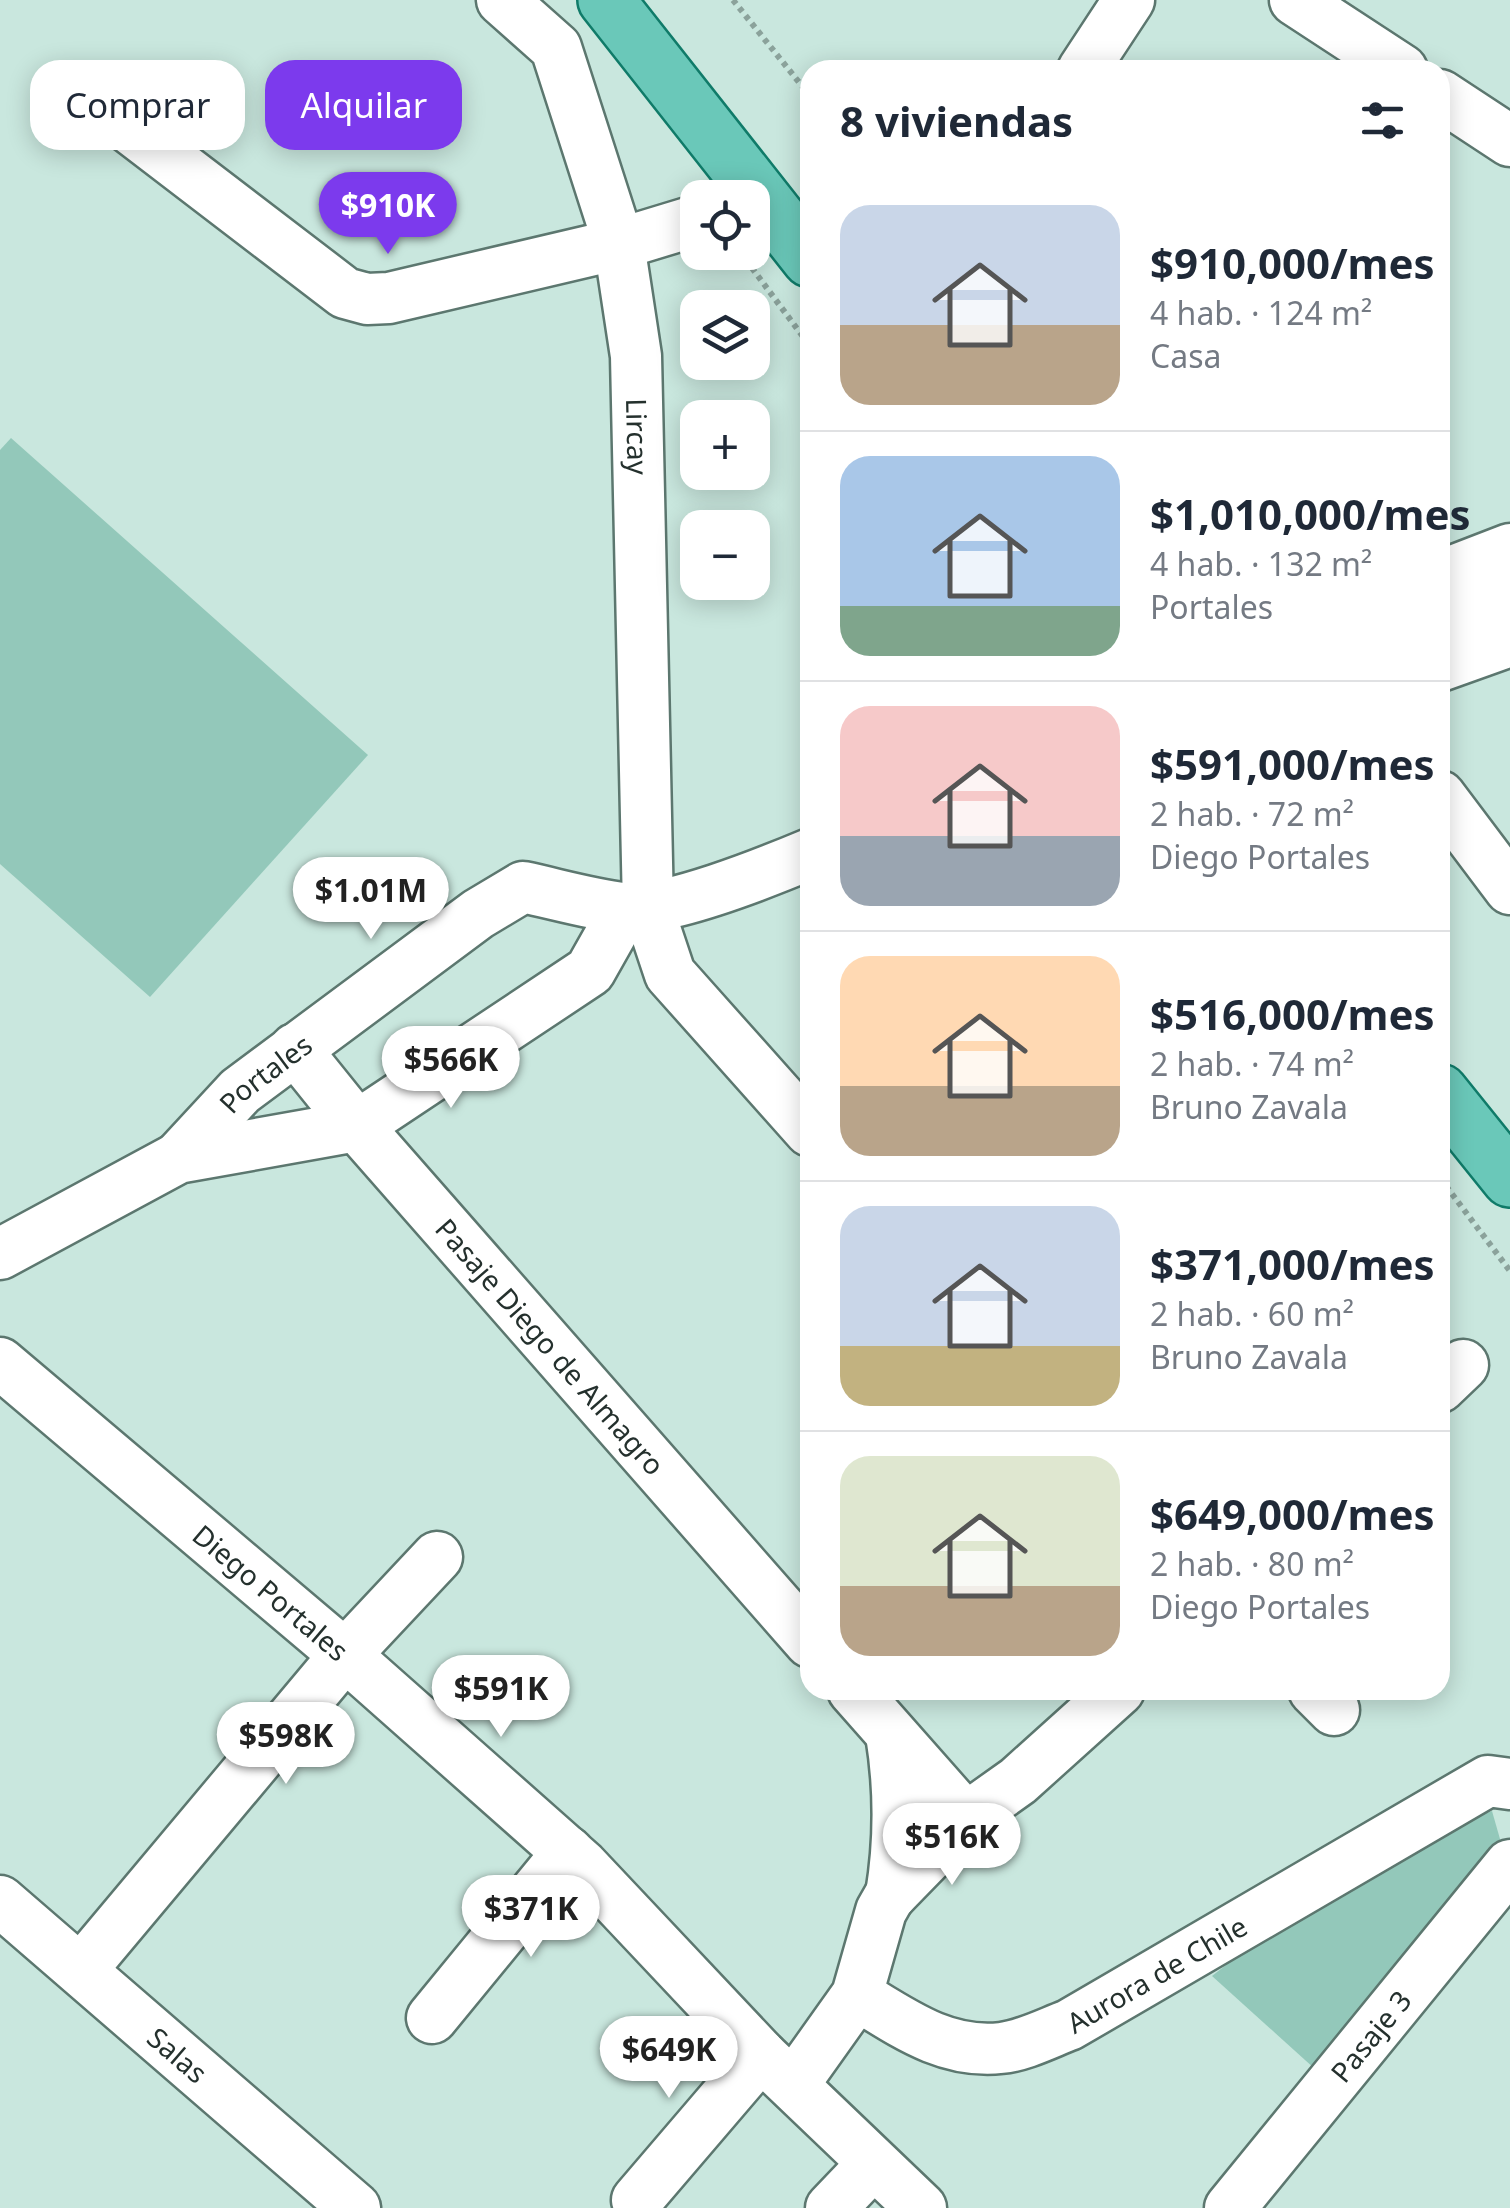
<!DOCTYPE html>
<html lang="es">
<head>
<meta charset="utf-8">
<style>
  :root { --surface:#fff; --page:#f2f2f3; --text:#1f2937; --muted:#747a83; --line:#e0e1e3; --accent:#7c3aed }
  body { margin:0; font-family:"Noto Sans",sans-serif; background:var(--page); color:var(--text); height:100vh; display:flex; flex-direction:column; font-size:38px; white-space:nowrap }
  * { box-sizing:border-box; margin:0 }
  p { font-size:32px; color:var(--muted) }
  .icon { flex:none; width:55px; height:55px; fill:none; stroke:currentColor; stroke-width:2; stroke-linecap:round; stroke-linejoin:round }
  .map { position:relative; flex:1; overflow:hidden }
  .details { position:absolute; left:800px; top:60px; width:650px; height:1640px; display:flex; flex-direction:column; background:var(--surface); border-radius:30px; box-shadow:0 5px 25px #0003 }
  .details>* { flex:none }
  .hud { position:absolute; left:30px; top:60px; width:620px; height:90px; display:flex; gap:20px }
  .tools { position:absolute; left:680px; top:180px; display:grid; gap:20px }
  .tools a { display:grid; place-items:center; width:90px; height:90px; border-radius:20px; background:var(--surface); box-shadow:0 5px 25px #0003; font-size:50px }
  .price { position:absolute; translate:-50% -85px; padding:0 22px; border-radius:35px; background:#fff; color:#222; font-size:32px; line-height:65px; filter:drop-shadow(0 2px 5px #0008) }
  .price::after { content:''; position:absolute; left:50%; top:60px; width:30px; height:22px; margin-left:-15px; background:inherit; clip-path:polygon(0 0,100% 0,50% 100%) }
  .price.current { background:var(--accent); color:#fff }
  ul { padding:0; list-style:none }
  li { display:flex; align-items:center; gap:30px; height:250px; padding:0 40px }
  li+li { border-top:2px solid var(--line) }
  li span { display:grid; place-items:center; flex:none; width:280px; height:200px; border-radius:30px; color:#555 }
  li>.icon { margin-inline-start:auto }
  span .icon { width:120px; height:120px; fill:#fffc; stroke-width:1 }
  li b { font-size:42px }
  h2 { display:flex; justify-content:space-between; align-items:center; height:120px; padding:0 40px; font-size:42px }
  .tag { padding:0 35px; border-radius:30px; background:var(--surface); box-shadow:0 5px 25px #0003; font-size:35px; line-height:90px }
  .tag.current { background:var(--accent); color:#fff }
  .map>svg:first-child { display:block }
</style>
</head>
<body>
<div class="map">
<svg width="1510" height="2208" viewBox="0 0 1510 2208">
  <rect width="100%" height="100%" fill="#c9e7de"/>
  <!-- green -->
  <g fill="#93c8ba">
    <polygon points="11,438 368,755 150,997 0,864 0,450"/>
    <polygon points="1492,1811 1508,1867 1315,2069 1212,1976 1278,1924 1424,1836"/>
  </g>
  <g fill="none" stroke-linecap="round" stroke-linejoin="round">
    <!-- minor casing -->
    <g stroke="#5c776f" stroke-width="55">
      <g id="minor">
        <path id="s1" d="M502 0 556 48 619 244 636 356 648 908 670 974 810 1131"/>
        <polyline points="1295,0 1402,70"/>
        <polyline points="1083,70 1129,0"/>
        <polyline points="1440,95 1510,141"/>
        <polyline points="115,117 345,293 367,299 389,298 619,244 698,220"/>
        <polyline points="1440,576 1510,549"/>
        <polyline points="1440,618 1510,591"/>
        <polyline points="1440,666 1510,641"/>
        <polyline points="1440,796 1510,889"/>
        <path id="s2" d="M295 1049 357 1126 810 1642"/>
        <path id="s3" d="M178 1158 240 1091 478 914 523 887C556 894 590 904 623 908 666 913 767 872 810 854"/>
        <polyline points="0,1254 178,1158 357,1126 590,971 625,909"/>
        <path id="s4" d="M0 1363 345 1655 582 1865 761 2055 921 2208"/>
        <polyline points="1440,1387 1463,1365"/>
        <polyline points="853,1690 966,1818"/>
        <polyline points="1314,1690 1334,1710"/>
        <path d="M891 1895C900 1840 900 1789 891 1734"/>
        <path id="s5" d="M0 1901 355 2208"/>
        <polyline points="81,1970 345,1655 437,1557"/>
        <path id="s6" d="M857 1995C903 2023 945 2054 1001 2048 1023 2046 1048 2033 1069 2025L1488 1781 1510 1784"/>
        <polyline points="432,2018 568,1852"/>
        <polyline points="793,2085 857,1995 881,1911 889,1897 966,1818 1018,1781 1119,1690"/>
        <polyline points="637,2200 761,2055"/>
        <polyline points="831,2208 872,2165"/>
        <path id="s7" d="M1230 2208 1510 1865"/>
      </g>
    </g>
    <!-- major casing -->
    <g stroke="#107b69" stroke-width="60">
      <g id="major">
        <polyline points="606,0 810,259"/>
        <polyline points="1440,1092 1510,1179"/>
      </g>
    </g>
    <!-- path -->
    <g stroke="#8ba29b" stroke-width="6" stroke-dasharray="5 5" stroke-linecap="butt">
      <polyline points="733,0 810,96"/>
      <polyline points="740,252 810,346"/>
      <polyline points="1440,1178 1510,1271"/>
    </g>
    <!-- minor -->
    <use href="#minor" stroke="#fff" stroke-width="50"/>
    <!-- major -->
    <use href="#major" stroke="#6ac8b9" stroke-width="55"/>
  </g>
  <g text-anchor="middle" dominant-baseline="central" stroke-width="10" stroke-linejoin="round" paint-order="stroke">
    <!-- street labels -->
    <g font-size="28" fill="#24302d" stroke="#d6f4eb">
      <text stroke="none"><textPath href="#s1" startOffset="472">Lircay</textPath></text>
      <text stroke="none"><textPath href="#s3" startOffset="122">Portales</textPath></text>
      <text stroke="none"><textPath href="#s2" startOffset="392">Pasaje Diego de Almagro</textPath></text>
      <text stroke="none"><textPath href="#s4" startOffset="355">Diego Portales</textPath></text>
      <text stroke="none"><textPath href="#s6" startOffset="330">Aurora de Chile</textPath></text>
      <text stroke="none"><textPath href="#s7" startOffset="222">Pasaje 3</textPath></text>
      <text stroke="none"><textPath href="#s5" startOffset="235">Salas</textPath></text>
    </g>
  </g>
</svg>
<div class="tools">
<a><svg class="icon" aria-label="locate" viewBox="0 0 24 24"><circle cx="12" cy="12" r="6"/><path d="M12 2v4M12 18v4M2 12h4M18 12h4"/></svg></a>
<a><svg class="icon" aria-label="layers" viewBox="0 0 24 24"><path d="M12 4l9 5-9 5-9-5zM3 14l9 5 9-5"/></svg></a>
<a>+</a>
<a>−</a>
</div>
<b class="price current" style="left:388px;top:257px">$910K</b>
<b class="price" style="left:371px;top:942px">$1.01M</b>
<b class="price" style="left:451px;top:1111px">$566K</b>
<b class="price" style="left:501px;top:1740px">$591K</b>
<b class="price" style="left:286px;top:1787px">$598K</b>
<b class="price" style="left:952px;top:1888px">$516K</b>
<b class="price" style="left:531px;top:1960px">$371K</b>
<b class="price" style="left:669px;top:2101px">$649K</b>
<div class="hud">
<a class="tag">Comprar</a>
<a class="tag current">Alquilar</a>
</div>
<section class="details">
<h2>8 viviendas<svg class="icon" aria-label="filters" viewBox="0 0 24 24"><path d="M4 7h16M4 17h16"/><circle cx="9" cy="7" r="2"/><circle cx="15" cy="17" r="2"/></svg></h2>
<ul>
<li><span style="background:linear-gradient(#c9d6e8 60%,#b9a48a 0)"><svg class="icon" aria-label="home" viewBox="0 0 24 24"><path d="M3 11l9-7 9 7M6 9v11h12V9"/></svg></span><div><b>$910,000/mes</b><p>4 hab. · 124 m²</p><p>Casa</p></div></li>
<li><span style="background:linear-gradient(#a9c7e8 75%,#7fa58c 0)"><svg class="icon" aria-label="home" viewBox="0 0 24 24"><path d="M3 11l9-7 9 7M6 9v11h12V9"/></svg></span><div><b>$1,010,000/mes</b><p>4 hab. · 132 m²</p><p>Portales</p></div></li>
<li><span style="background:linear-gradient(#f6c9c9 65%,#9aa5b1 0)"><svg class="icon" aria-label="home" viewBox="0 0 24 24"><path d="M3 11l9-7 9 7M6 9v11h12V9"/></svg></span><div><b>$591,000/mes</b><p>2 hab. · 72 m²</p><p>Diego Portales</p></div></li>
<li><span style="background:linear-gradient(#ffd9b3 65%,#b9a48a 0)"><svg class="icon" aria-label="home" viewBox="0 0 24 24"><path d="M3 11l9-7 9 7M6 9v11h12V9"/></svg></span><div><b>$516,000/mes</b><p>2 hab. · 74 m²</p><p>Bruno Zavala</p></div></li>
<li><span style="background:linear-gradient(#c9d6e8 70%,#c2b280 0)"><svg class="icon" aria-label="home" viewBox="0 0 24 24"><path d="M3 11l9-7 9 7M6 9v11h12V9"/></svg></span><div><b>$371,000/mes</b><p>2 hab. · 60 m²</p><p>Bruno Zavala</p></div></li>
<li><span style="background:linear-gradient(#dfe7d0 65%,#b9a48a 0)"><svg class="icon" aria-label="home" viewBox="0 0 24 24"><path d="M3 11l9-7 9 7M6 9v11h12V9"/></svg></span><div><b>$649,000/mes</b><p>2 hab. · 80 m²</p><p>Diego Portales</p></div></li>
</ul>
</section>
</div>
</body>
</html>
